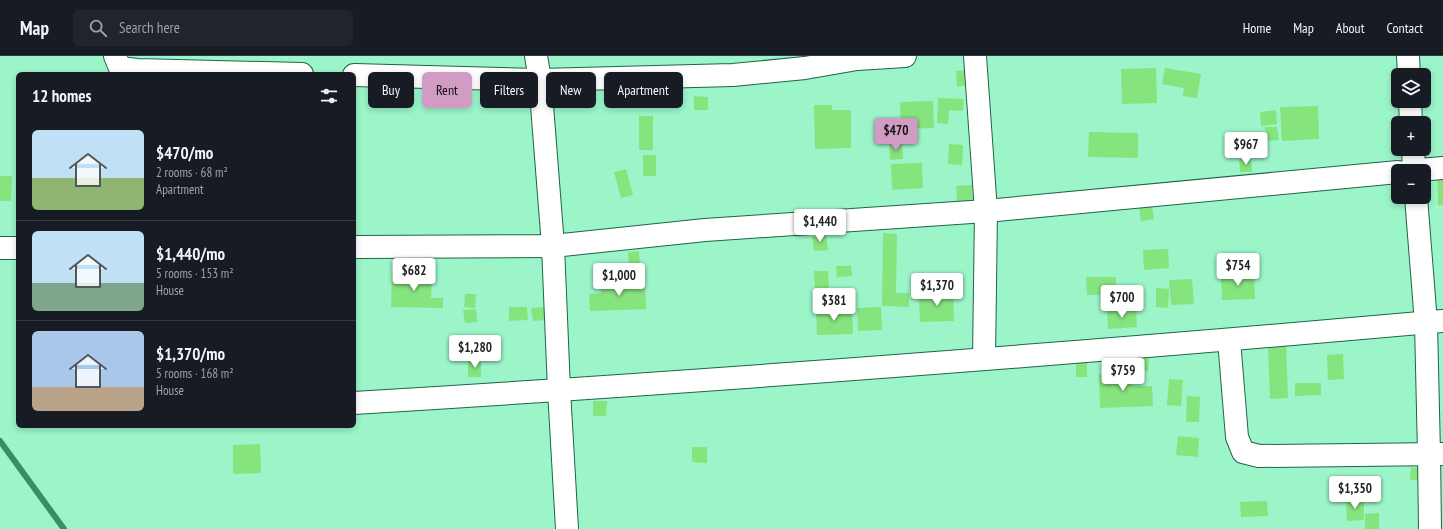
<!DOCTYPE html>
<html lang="en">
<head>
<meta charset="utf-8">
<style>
  :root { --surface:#171b24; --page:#20242c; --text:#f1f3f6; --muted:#9ea1a6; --line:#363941; --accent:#d19cc3 }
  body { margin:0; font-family:"PT Sans Narrow",sans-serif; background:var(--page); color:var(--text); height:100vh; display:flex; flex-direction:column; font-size:15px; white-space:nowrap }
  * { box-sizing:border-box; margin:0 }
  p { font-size:13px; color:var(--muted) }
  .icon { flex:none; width:22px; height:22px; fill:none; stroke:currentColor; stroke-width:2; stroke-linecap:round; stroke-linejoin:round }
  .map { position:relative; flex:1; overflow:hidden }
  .drawer { position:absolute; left:16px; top:16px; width:340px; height:356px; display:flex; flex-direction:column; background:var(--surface); border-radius:6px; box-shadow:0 2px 6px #0003 }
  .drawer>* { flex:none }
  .top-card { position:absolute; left:368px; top:16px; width:380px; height:36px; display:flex; gap:8px }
  .controls { position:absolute; left:1391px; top:12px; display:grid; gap:8px }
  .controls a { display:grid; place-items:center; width:40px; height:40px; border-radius:6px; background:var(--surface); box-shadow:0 2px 6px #0003; font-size:20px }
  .price { position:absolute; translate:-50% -34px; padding:0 9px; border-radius:4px; background:#fff; color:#222; font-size:13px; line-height:26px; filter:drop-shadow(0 1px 2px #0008) }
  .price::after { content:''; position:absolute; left:50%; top:24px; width:12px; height:9px; margin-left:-6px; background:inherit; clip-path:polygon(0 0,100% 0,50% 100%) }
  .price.selected { background:var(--accent); color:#111 }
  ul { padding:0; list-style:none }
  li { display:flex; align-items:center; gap:12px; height:100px; padding:0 16px }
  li+li { border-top:1px solid var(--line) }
  li span { display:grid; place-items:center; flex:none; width:112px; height:80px; border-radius:6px; color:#555 }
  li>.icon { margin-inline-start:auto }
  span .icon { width:48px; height:48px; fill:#fffc; stroke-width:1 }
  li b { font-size:17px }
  h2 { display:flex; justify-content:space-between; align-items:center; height:48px; padding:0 16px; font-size:17px }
  .tag { padding:0 14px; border-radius:6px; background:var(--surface); box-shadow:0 2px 6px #0003; font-size:14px; line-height:36px }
  .tag.selected { background:var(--accent); color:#111 }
  header { display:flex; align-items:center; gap:24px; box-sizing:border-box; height:56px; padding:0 20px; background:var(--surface); border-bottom:1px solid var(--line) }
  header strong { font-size:19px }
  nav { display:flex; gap:22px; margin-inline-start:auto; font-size:14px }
  .search { width:280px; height:36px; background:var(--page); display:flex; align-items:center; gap:10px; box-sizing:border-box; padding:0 14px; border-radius:6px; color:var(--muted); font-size:15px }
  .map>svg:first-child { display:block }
</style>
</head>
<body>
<header>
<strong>Map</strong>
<div class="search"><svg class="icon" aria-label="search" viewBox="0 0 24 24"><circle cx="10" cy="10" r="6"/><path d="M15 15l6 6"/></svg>Search here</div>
<nav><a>Home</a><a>Map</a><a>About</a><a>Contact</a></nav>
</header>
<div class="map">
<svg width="1443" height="473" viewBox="0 0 1443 473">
  <rect width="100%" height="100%" fill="#9bf5c9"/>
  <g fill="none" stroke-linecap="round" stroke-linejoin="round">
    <!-- stream -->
    <polyline stroke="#348e68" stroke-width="6" points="0,385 64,473"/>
  </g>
  <!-- building -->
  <g fill="#86e47e">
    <polygon points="1156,12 1157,47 1122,48 1121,13"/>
    <polygon points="1165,12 1201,18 1197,42 1183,40 1184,32 1162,28"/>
    <polygon points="969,14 969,30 957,30 956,15"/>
    <polygon points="694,40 708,41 708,54 694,54"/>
    <polygon points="938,42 964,43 963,55 949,54 948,68 937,67"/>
    <polygon points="933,45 934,72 901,73 900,46"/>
    <polygon points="814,49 832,49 832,54 851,54 851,92 815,93"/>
    <polygon points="1318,50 1319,83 1282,85 1280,51"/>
    <polygon points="1276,54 1277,68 1261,70 1260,56"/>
    <rect x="639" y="60" width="14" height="34"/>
    <polygon points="1265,71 1277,71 1279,84 1266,85"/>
    <polygon points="1089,76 1138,77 1138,102 1088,101"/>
    <polygon points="902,87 903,103 890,104 889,88"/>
    <polygon points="949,88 963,89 962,109 948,108"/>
    <rect x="643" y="99" width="13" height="21"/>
    <polygon points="1239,103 1251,103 1252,116 1240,116"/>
    <polygon points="922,107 923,132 892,134 891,108"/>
    <polygon points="626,113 633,139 621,142 614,116"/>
    <polygon points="1437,116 1443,116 1443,149 1438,149"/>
    <polygon points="0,120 12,120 11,145 0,145"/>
    <polygon points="972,129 973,146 957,147 956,130"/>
    <polygon points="1152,149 1154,163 1141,165 1139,151"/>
    <polygon points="883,177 897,178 896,237 909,237 909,251 882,250"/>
    <polygon points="826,179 828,194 814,195 812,181"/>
    <polygon points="1168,193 1169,212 1144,214 1143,194"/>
    <polygon points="639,195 640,209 629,209 628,196"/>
    <polygon points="836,210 851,210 852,220 837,221"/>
    <polygon points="814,215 828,215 829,237 815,237"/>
    <polygon points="1254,217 1255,243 1222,244 1221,219"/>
    <polygon points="392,218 432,219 431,242 443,242 443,252 391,251"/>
    <polygon points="1086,221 1116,221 1116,238 1087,239"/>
    <polygon points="1192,223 1194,248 1171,249 1169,224"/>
    <polygon points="645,226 646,253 590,255 589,238 601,237 601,228"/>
    <polygon points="1156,232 1169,233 1168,252 1156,251"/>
    <polygon points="953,236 954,265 920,266 919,238"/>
    <polygon points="465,238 476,238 475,252 464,251"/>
    <polygon points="509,251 527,251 528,264 509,265"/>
    <polygon points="545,251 546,264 533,265 531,252"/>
    <polygon points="881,251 882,274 858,275 857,252"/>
    <polygon points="476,253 477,266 465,267 463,254"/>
    <polygon points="852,254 853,278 817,279 816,255"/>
    <polygon points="1136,254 1137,271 1108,273 1107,255"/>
    <polygon points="1286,287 1288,342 1270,343 1268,288"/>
    <polygon points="1343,298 1344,323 1328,324 1327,299"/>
    <polygon points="1136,300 1149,301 1148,315 1134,314"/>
    <rect x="1076" y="303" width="11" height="18"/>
    <polygon points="481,304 481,321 468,321 468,305"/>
    <polygon points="1132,317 1133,330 1152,330 1153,350 1100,352 1099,318"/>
    <polygon points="1169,323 1183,324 1181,350 1167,349"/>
    <polygon points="1295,327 1321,327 1321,339 1295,340"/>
    <polygon points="1187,340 1200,341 1199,366 1186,366"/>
    <polygon points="593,345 607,345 606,360 593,360"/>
    <polygon points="1178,380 1199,382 1198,401 1176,399"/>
    <polygon points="260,388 261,417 233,418 233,389"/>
    <polygon points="692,391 707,391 707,407 692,406"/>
    <polygon points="1411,411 1424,412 1424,425 1410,424"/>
    <polygon points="1364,444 1364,464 1347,465 1346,445"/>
    <polygon points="1267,445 1268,460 1241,461 1240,446"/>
    <polygon points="1379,457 1379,473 1365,473 1365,458"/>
  </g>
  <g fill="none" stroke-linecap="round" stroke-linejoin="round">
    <!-- street casing -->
    <g stroke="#1e6548" stroke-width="24">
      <g id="street">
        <polyline points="115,0 120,12 137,14 302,18"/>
        <polyline points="536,0 540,24 553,190 559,334 567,473"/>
        <polyline points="975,0 986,155 984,303"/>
        <polyline points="1408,0 1409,19"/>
        <polyline points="354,19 540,24 733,19 805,12 857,3 905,0"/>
        <polyline points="1410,45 1411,67"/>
        <polyline points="1413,93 1414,115"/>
        <polyline points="1407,115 1443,112"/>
        <polyline points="1416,141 1426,267 1429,398 1430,473"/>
        <polyline points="354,191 553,190 705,174 986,155 1398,116"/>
        <polyline points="0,192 18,192"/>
        <polyline points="1229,284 1237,381 1243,396 1259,400 1443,398"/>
        <path d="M354 347C717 325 1080 297 1443 265"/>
      </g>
    </g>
    <!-- street -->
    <use href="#street" stroke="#fff" stroke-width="22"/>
  </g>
</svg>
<div class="controls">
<a><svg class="icon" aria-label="layers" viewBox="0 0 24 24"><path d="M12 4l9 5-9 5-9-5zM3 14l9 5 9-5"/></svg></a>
<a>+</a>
<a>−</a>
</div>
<b class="price selected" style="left:896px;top:96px">$470</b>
<b class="price" style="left:1246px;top:110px">$967</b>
<b class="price" style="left:820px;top:187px">$1,440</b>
<b class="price" style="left:1238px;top:231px">$754</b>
<b class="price" style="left:414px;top:236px">$682</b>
<b class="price" style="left:619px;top:241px">$1,000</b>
<b class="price" style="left:937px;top:251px">$1,370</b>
<b class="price" style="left:1122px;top:263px">$700</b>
<b class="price" style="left:834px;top:266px">$381</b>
<b class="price" style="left:475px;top:313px">$1,280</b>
<b class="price" style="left:1123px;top:336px">$759</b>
<b class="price" style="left:1355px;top:454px">$1,350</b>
<div class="top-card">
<a class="tag">Buy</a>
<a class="tag selected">Rent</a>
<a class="tag">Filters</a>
<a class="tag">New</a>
<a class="tag">Apartment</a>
</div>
<section class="drawer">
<h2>12 homes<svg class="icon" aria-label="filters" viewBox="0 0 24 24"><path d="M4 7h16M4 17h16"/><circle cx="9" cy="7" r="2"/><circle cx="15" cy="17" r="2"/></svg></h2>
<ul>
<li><span style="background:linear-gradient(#bfe0f5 60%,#8fb573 0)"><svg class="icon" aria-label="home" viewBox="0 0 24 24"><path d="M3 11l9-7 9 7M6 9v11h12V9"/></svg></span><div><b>$470/mo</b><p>2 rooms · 68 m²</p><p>Apartment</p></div></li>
<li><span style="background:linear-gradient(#bfe0f5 65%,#7fa58c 0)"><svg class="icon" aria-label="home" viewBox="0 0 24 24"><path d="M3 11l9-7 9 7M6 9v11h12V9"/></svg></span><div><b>$1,440/mo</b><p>5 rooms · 153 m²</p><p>House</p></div></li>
<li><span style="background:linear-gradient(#a9c7e8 70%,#b9a48a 0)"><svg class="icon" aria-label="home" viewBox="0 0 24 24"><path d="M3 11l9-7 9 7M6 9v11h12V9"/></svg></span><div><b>$1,370/mo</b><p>5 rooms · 168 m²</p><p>House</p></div></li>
</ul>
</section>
</div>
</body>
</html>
